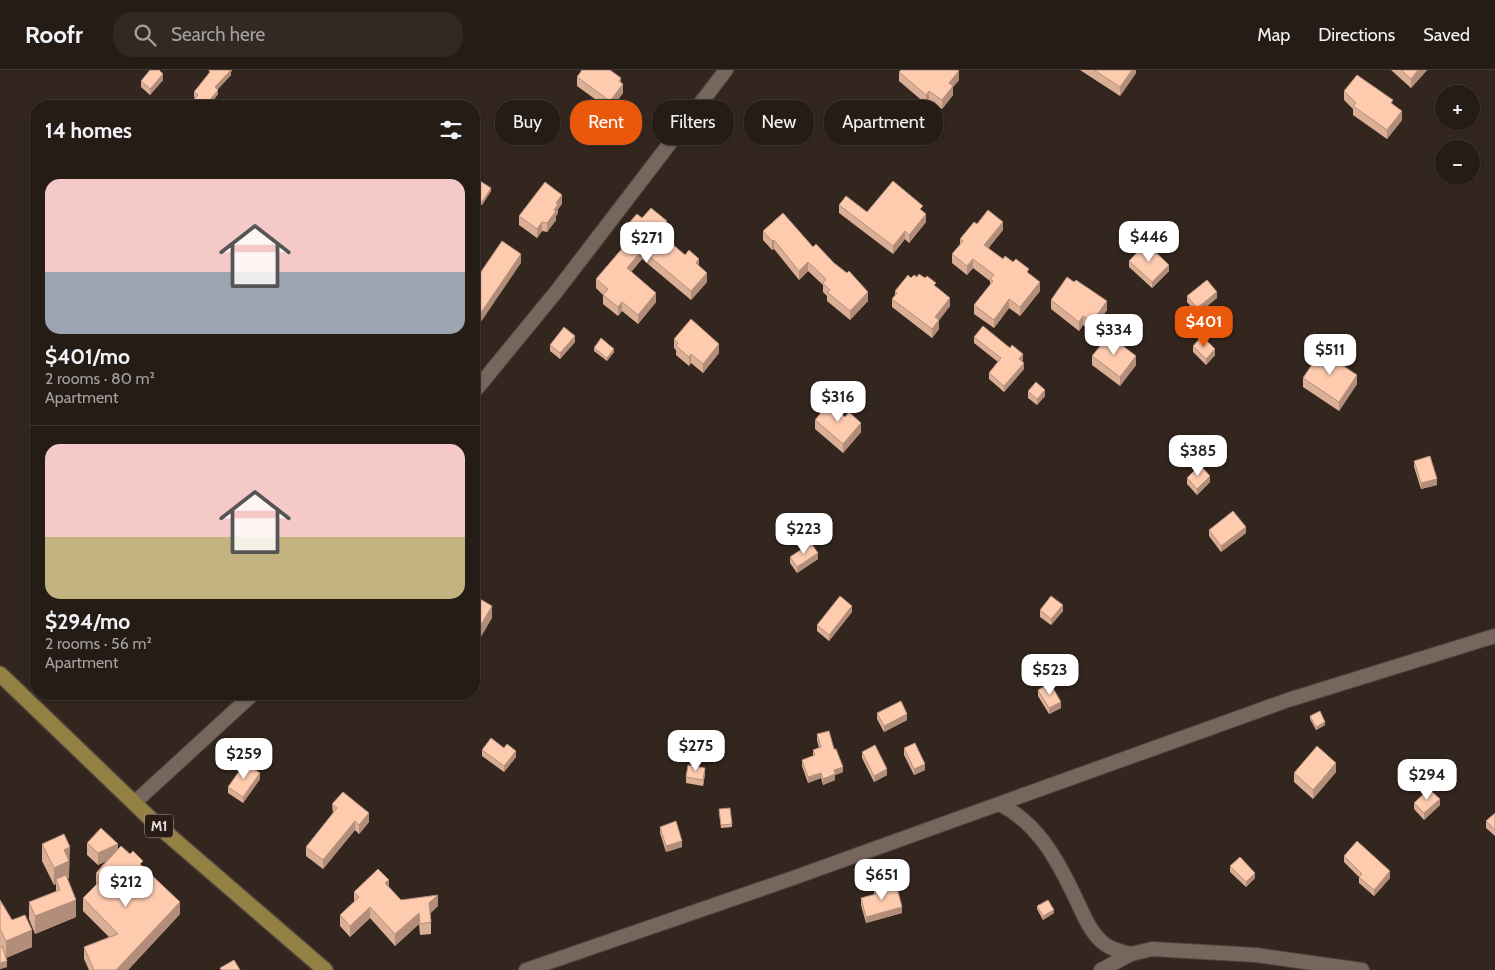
<!DOCTYPE html>
<html lang="en">
<head>
<meta charset="utf-8">
<style>
  :root { --surface:#261c16; --page:#322923; --text:#f1f3f6; --muted:#a4a1a1; --line:#423a35; --accent:#ea580c }
  body { margin:0; font-family:Cabin,sans-serif; background:var(--page); color:var(--text); height:100vh; display:flex; flex-direction:column; font-size:19px; white-space:nowrap }
  * { box-sizing:border-box; margin:0 }
  p { font-size:16px; color:var(--muted) }
  .icon { flex:none; width:28px; height:28px; fill:none; stroke:currentColor; stroke-width:2; stroke-linecap:round; stroke-linejoin:round }
  .map { position:relative; flex:1; overflow:hidden }
  .side { position:absolute; left:30px; top:30px; width:450px; height:600px; display:flex; flex-direction:column; background:var(--surface); border-radius:20px; box-shadow:0 1px 4px #0004,0 0 0 1px var(--line) }
  .side>* { flex:none }
  .guide { position:absolute; left:495px; top:30px; width:475px; height:45px; display:flex; gap:10px }
  .controls { position:absolute; left:1435px; top:15px; display:grid; gap:10px }
  .controls a { display:grid; place-items:center; width:45px; height:45px; border-radius:50%; background:var(--surface); box-shadow:0 1px 4px #0004,0 0 0 1px var(--line); font-size:25px }
  .price { position:absolute; translate:-50% -42px; padding:0 11px; border-radius:10px; background:#fff; color:#222; font-size:16px; line-height:32px; filter:drop-shadow(0 1px 2px #0008) }
  .price::after { content:''; position:absolute; left:50%; top:30px; width:15px; height:11px; margin-left:-8px; background:inherit; clip-path:polygon(0 0,100% 0,50% 100%) }
  .price.on { background:var(--accent); color:#fff }
  ul { padding:0; list-style:none }
  li { display:grid; align-content:center; gap:10px; height:265px; padding:0 15px }
  li+li { border-top:1px solid var(--line) }
  li span { display:grid; place-items:center; height:155px; border-radius:15px; color:#555 }
  li>.icon { margin-inline-start:auto }
  span .icon { width:90px; height:90px; fill:#fffc; stroke-width:1 }
  li b { font-size:21px }
  h2 { display:flex; justify-content:space-between; align-items:center; height:60px; padding:0 15px; font-size:21px }
  .tag { padding:0 18px; border-radius:20px; background:var(--surface); box-shadow:0 1px 4px #0004,0 0 0 1px var(--line); font-size:18px; line-height:45px }
  .tag.on { background:var(--accent); color:#fff }
  header { display:flex; align-items:center; gap:30px; box-sizing:border-box; height:70px; padding:0 25px; background:var(--surface); border-bottom:1px solid var(--line) }
  header strong { font-size:24px }
  nav { display:flex; gap:28px; margin-inline-start:auto; font-size:18px }
  .search { width:350px; height:45px; background:var(--page); display:flex; align-items:center; gap:12px; box-sizing:border-box; padding:0 18px; border-radius:20px; color:var(--muted); font-size:19px }
  .map>svg:first-child { display:block }
</style>
</head>
<body>
<header>
<strong>Roofr</strong>
<div class="search"><svg class="icon" aria-label="search" viewBox="0 0 24 24"><circle cx="10" cy="10" r="6"/><path d="M15 15l6 6"/></svg>Search here</div>
<nav><a>Map</a><a>Directions</a><a>Saved</a></nav>
</header>
<div class="map">
<svg width="1495" height="900" viewBox="0 0 1495 900">
  <rect width="100%" height="100%" fill="#33261e"/>
  <g fill="none" stroke-linecap="round" stroke-linejoin="round">
    <!-- street casing -->
    <g stroke="#4f443e" stroke-width="16">
      <g id="street">
        <polyline points="474,322 556,222 726,0"/>
        <polyline points="134,733 253,624"/>
        <path d="M1000 734C1038 754 1057 789 1075 827 1083 843 1090 864 1106 875 1113 880 1122 882 1131 884"/>
        <polyline points="526,900 793,808 1288,630 1495,566"/>
        <polyline points="1101,900 1131,884 1152,879 1256,885 1362,900"/>
      </g>
    </g>
    <!-- primary casing -->
    <g stroke="#4f443e" stroke-width="18">
      <polyline id="primary" points="0,604 157,755 325,900"/>
    </g>
    <!-- street -->
    <use href="#street" stroke="#76665d" stroke-width="14"/>
    <!-- primary -->
    <use href="#primary" stroke="#938043" stroke-width="15"/>
  </g>
  <!-- wall -->
  <g fill="#daaf96">
    <polygon points="209,0 232,0 231,2 231,5 218,19 218,24 209,36 188,36 195,28 194,27 194,22 209,4"/>
    <polygon points="1080,0 1136,0 1136,3 1120,26"/>
    <polygon points="1391,0 1427,0 1411,18"/>
    <polygon points="899,2 959,10 953,17 953,25 942,39 929,30 926,34 899,11"/>
    <polygon points="577,7 623,23 610,40 577,16"/>
    <polygon points="163,10 150,25 141,17 141,11"/>
    <polygon points="1344,21 1393,34 1402,50 1387,69 1353,45 1353,39 1344,30"/>
    <polygon points="474,121 491,121 482,135 474,130"/>
    <polygon points="562,134 558,139 558,143 556,146 556,150 547,162 542,161 537,168 519,155 519,146"/>
    <polygon points="839,135 867,142 923,141 926,152 909,173 905,169 893,184 839,143"/>
    <polygon points="977,154 1003,160 988,178 1003,189 1029,204 1040,221 1020,246 1009,238 994,258 974,244 974,235 990,215 990,211 973,198 967,205 952,193 952,184 960,175 960,169"/>
    <polygon points="626,156 667,160 662,165 699,197 707,212 691,230 642,189 631,202 656,232 638,254 622,241 618,246 603,234 603,225 596,218 596,209 623,177 623,170 627,166"/>
    <polygon points="763,161 813,177 868,231 850,250 827,231 827,226 823,222 823,215 808,201 799,210 774,179 772,180 763,170"/>
    <polygon points="1129,191 1169,201 1152,218 1129,197"/>
    <polygon points="917,207 936,217 950,236 939,250 939,259 932,268 892,237 892,229 895,225 895,221"/>
    <polygon points="1074,212 1107,240 1092,261 1083,255 1079,261 1051,239 1051,230"/>
    <polygon points="1187,226 1217,228 1197,244 1187,232"/>
    <polygon points="974,267 1023,290 1022,291 1024,299 1004,322 989,309 989,303 998,292 974,273"/>
    <polygon points="674,269 719,283 703,303 691,293 689,296 676,285 676,280 674,278"/>
    <polygon points="575,272 560,289 550,281 550,275"/>
    <polygon points="1193,276 1215,285 1206,295 1193,282"/>
    <polygon points="594,278 614,282 607,291 594,281"/>
    <polygon points="1092,286 1136,295 1120,316 1092,295"/>
    <polygon points="1303,308 1357,314 1339,341 1303,317"/>
    <polygon points="1028,321 1045,326 1037,335 1028,328"/>
    <polygon points="815,350 861,362 843,383 815,359"/>
    <polygon points="1414,391 1437,415 1421,419 1414,397"/>
    <polygon points="1187,408 1210,412 1197,425 1187,414"/>
    <polygon points="1209,460 1246,463 1221,482 1209,466"/>
    <polygon points="790,487 818,489 797,503 790,493"/>
    <polygon points="1040,540 1063,541 1051,555 1040,547"/>
    <polygon points="852,542 829,571 817,561 817,555"/>
    <polygon points="1038,620 1061,638 1049,644 1038,626"/>
    <polygon points="877,643 907,650 884,662 877,649"/>
    <polygon points="1310,646 1325,655 1316,660 1310,649"/>
    <polygon points="817,664 834,679 843,702 835,705 835,710 823,715 821,708 808,713 802,696 802,690 813,686 813,680 819,678 817,670"/>
    <polygon points="904,678 925,700 914,705 904,685"/>
    <polygon points="482,680 516,687 504,702 482,686"/>
    <polygon points="862,682 887,705 874,712 862,688"/>
    <polygon points="1336,702 1313,729 1294,712 1294,703"/>
    <polygon points="705,704 703,716 686,713 686,707"/>
    <polygon points="260,709 243,733 228,723 228,717"/>
    <polygon points="1414,733 1440,735 1424,750 1414,739"/>
    <polygon points="332,734 369,752 359,764 355,760 323,799 306,786 306,777 333,744"/>
    <polygon points="719,742 732,754 732,757 721,758"/>
    <polygon points="1495,743 1495,766 1486,758 1486,751"/>
    <polygon points="660,757 682,777 666,782 660,763"/>
    <polygon points="87,773 118,779 143,797 180,844 128,900 89,900 84,889 84,877 109,867 83,841 83,828 96,815 96,803 106,791 98,795 87,785"/>
    <polygon points="42,774 70,794 69,795 69,808 67,809 76,847 35,864 29,849 29,832 56,821 56,814 54,815 42,791"/>
    <polygon points="1344,786 1390,808 1374,826 1359,813 1359,807 1344,792"/>
    <polygon points="1230,796 1255,808 1246,817 1230,802"/>
    <polygon points="389,817 401,830 438,836 430,843 431,852 431,864 420,865 419,854 395,876 370,848 350,867 340,856 340,845 354,832 354,822"/>
    <polygon points="874,817 889,820 902,843 866,853 861,835 861,828 874,825"/>
    <polygon points="0,830 12,850 32,877 6,888 5,885 7,897 0,899"/>
    <polygon points="1037,836 1054,843 1043,850 1037,839"/>
  </g>
  <!-- shaded-wall -->
  <g fill="#b28e7a">
    <polygon points="230,0 232,0 231,2 231,5 215,22 215,17"/>
    <polygon points="1132,0 1136,0 1136,3 1120,26 1120,17"/>
    <polygon points="1418,0 1427,0 1411,18 1411,9"/>
    <polygon points="959,1 959,10 953,17 953,25 942,39 942,30 949,13"/>
    <polygon points="163,4 163,10 150,25 150,19"/>
    <polygon points="621,8 621,16 623,14 623,23 610,40 610,31 619,11"/>
    <polygon points="218,20 218,24 209,36 205,36"/>
    <polygon points="929,21 929,30 926,34 926,25"/>
    <polygon points="1402,41 1402,50 1387,69 1387,60"/>
    <polygon points="491,118 491,121 482,135 482,132"/>
    <polygon points="562,125 562,134 558,139 558,143 556,146 556,150 547,162 547,153 556,133"/>
    <polygon points="926,144 926,152 909,173 909,165"/>
    <polygon points="667,151 667,160 658,171 658,162"/>
    <polygon points="542,152 542,161 537,168 537,159"/>
    <polygon points="1003,152 1003,160 984,184 984,175"/>
    <polygon points="905,161 905,169 893,184 893,176"/>
    <polygon points="774,170 774,179 772,180 772,171"/>
    <polygon points="642,180 642,189 627,207 627,198"/>
    <polygon points="521,184 521,193 474,262 474,253"/>
    <polygon points="699,189 699,198 696,193"/>
    <polygon points="973,189 973,198 967,205 967,196"/>
    <polygon points="808,192 808,201 799,210 799,201"/>
    <polygon points="1169,195 1169,201 1152,218 1152,212"/>
    <polygon points="707,203 707,212 691,230 691,221"/>
    <polygon points="1040,212 1040,221 1020,246 1020,237"/>
    <polygon points="868,222 868,231 850,250 850,241"/>
    <polygon points="1217,222 1217,228 1197,244 1197,238"/>
    <polygon points="656,223 656,232 638,254 638,245"/>
    <polygon points="950,228 950,236 937,253 939,250 939,259 932,268 932,259 935,247"/>
    <polygon points="1009,229 1009,238 994,258 994,250"/>
    <polygon points="1107,231 1107,240 1092,261 1092,252"/>
    <polygon points="622,232 622,241 618,246 618,237"/>
    <polygon points="1083,246 1083,255 1079,261 1079,252"/>
    <polygon points="575,266 575,272 560,289 560,283"/>
    <polygon points="719,274 719,283 703,303 703,294"/>
    <polygon points="614,279 614,282 607,291 607,288"/>
    <polygon points="1215,279 1215,285 1206,295 1206,289"/>
    <polygon points="691,284 691,293 689,296 689,287"/>
    <polygon points="1023,284 1023,290 1019,295 1019,289"/>
    <polygon points="1136,286 1136,295 1120,316 1120,307"/>
    <polygon points="1024,293 1024,299 1004,322 1004,316"/>
    <polygon points="1357,305 1357,314 1339,341 1339,332"/>
    <polygon points="1045,320 1045,326 1037,335 1037,329"/>
    <polygon points="861,353 861,362 843,383 843,374"/>
    <polygon points="1210,406 1210,412 1197,425 1197,419"/>
    <polygon points="1437,409 1437,415 1421,419 1421,413"/>
    <polygon points="1246,457 1246,463 1221,482 1221,476"/>
    <polygon points="818,483 818,489 797,503 797,497"/>
    <polygon points="1063,535 1063,541 1051,555 1051,549"/>
    <polygon points="492,536 492,548 474,579 474,567"/>
    <polygon points="852,536 852,542 829,571 829,565"/>
    <polygon points="1061,632 1061,638 1049,644 1049,638"/>
    <polygon points="907,644 907,650 884,662 884,656"/>
    <polygon points="1325,652 1325,655 1316,660 1316,657"/>
    <polygon points="516,681 516,687 504,702 504,696"/>
    <polygon points="1336,693 1336,702 1313,729 1313,720"/>
    <polygon points="925,694 925,700 914,705 914,699"/>
    <polygon points="843,697 843,702 835,705 835,710 823,715 823,709 834,700"/>
    <polygon points="705,698 705,704 703,716 703,710"/>
    <polygon points="887,699 887,705 874,712 874,706"/>
    <polygon points="260,703 260,709 243,733 243,727"/>
    <polygon points="821,703 821,708 808,713 808,707"/>
    <polygon points="1440,729 1440,735 1424,750 1424,743"/>
    <polygon points="369,743 369,752 359,764 359,755"/>
    <polygon points="355,751 355,760 323,799 323,790"/>
    <polygon points="682,771 682,777 666,782 666,776"/>
    <polygon points="118,774 118,786 98,795 98,783"/>
    <polygon points="70,777 69,808 58,814 56,809 56,814 54,815 54,798 64,780"/>
    <polygon points="1390,801 1390,808 1374,826 1374,820"/>
    <polygon points="1255,803 1255,808 1246,817 1246,812"/>
    <polygon points="389,810 389,822 385,813"/>
    <polygon points="438,825 438,836 429,845 429,833"/>
    <polygon points="76,830 76,847 35,864 35,846"/>
    <polygon points="180,832 180,844 128,900 116,900"/>
    <polygon points="370,837 370,848 350,867 350,856"/>
    <polygon points="902,837 902,843 866,853 866,847"/>
    <polygon points="1054,840 1054,843 1043,850 1043,846"/>
    <polygon points="419,843 419,854 395,876 395,864"/>
    <polygon points="32,860 32,877 6,888 6,871"/>
    <polygon points="7,891 7,897 0,899 0,893"/>
  </g>
  <!-- building -->
  <g fill="#fecbaf" stroke="#b28e7a">
    <polygon points="150,0 159,0 163,4 150,19 141,11"/>
    <polygon points="209,0 231,0 215,17 218,20 205,36 188,36 198,25 194,22 210,2 209,1"/>
    <polygon points="582,0 610,0 621,8 619,11 623,14 610,31 577,7"/>
    <polygon points="901,0 957,0 959,1 949,13 953,16 942,30 929,21 926,25 899,2"/>
    <polygon points="1094,0 1132,0 1120,17"/>
    <polygon points="1401,0 1418,0 1411,9"/>
    <polygon points="1357,5 1393,30 1391,33 1402,41 1387,60 1353,36 1356,33 1344,21"/>
    <polygon points="480,111 491,118 482,132 474,127 474,121"/>
    <polygon points="893,111 923,136 920,139 926,144 909,165 905,161 893,176 839,135 846,126 867,142"/>
    <polygon points="545,112 562,125 556,133 558,134 554,140 556,141 547,153 542,152 537,159 519,146"/>
    <polygon points="651,138 667,151 658,162 685,185 689,180 699,189 696,193 707,203 691,221 642,180 627,198 656,223 638,245 622,232 618,237 603,225 608,219 596,209 627,173 623,170 631,161 626,156 637,144 642,148"/>
    <polygon points="988,140 1003,152 984,175 1003,189 1005,186 1013,192 1016,189 1029,199 1027,202 1040,212 1020,237 1009,229 994,250 974,235 993,211 990,209 994,205 973,189 967,196 952,184 963,171 960,169 974,152 977,154"/>
    <polygon points="783,143 813,177 816,174 834,193 847,203 849,201 868,222 850,241 827,222 830,220 823,213 826,209 808,192 799,201 774,170 772,171 763,161"/>
    <polygon points="502,171 521,184 474,253 474,212"/>
    <polygon points="1146,173 1169,195 1152,212 1129,191"/>
    <polygon points="919,204 925,208 927,206 936,213 934,215 950,228 935,247 939,250 932,259 892,229 897,223 895,221 908,205 911,208 914,205 917,207"/>
    <polygon points="1067,207 1074,212 1076,210 1107,231 1092,252 1083,246 1079,252 1051,230"/>
    <polygon points="1207,210 1217,222 1197,238 1187,226"/>
    <polygon points="691,249 719,274 703,294 691,284 689,287 676,276 678,273 674,269"/>
    <polygon points="983,256 1010,278 1012,275 1023,284 1019,289 1024,293 1004,316 989,303 1001,288 974,267"/>
    <polygon points="564,257 575,266 560,283 550,275"/>
    <polygon points="1109,265 1136,286 1120,307 1092,286"/>
    <polygon points="1202,266 1215,279 1206,289 1193,276"/>
    <polygon points="601,268 614,279 607,288 594,278"/>
    <polygon points="1321,281 1357,305 1339,332 1303,308"/>
    <polygon points="1036,312 1045,320 1037,329 1028,321"/>
    <polygon points="829,333 845,347 849,342 861,353 843,374 815,350"/>
    <polygon points="1430,386 1437,409 1421,413 1414,391"/>
    <polygon points="1200,395 1210,406 1197,419 1187,408"/>
    <polygon points="1233,441 1246,457 1221,476 1209,460"/>
    <polygon points="811,473 818,483 797,497 790,487"/>
    <polygon points="475,526 492,536 474,567 474,529"/>
    <polygon points="840,526 852,536 829,565 817,555"/>
    <polygon points="1051,526 1063,535 1051,549 1040,540"/>
    <polygon points="1050,613 1061,632 1049,638 1038,620"/>
    <polygon points="901,631 907,644 884,656 877,643"/>
    <polygon points="1320,641 1325,652 1316,657 1310,646"/>
    <polygon points="829,661 834,679 836,679 843,697 834,700 835,704 823,709 821,703 808,707 802,690 815,685 813,680 821,677 817,664"/>
    <polygon points="491,668 504,678 507,674 516,681 504,696 482,680"/>
    <polygon points="915,673 925,694 914,699 904,678"/>
    <polygon points="875,675 887,699 874,706 862,682"/>
    <polygon points="1317,676 1336,693 1313,720 1294,703"/>
    <polygon points="245,693 260,703 243,727 228,717"/>
    <polygon points="688,695 705,698 703,710 686,707"/>
    <polygon points="1429,719 1440,729 1424,743 1414,733"/>
    <polygon points="343,722 369,743 359,755 355,751 323,790 306,777 337,738 332,734"/>
    <polygon points="730,738 732,754 721,755 719,739"/>
    <polygon points="1495,743 1495,760 1486,751"/>
    <polygon points="676,751 682,771 666,776 660,757"/>
    <polygon points="101,758 118,774 98,783 87,773"/>
    <polygon points="64,764 70,777 64,780 69,791 54,798 42,774"/>
    <polygon points="1357,771 1390,801 1374,820 1359,807 1362,804 1344,786"/>
    <polygon points="121,776 130,784 133,781 143,791 140,794 180,832 116,900 94,900 84,877 118,864 83,828 102,809 96,803"/>
    <polygon points="1240,787 1255,803 1246,812 1230,796"/>
    <polygon points="378,799 389,810 385,813 401,830 438,825 429,833 431,852 420,854 419,843 395,864 370,837 350,856 340,845 359,827 354,822"/>
    <polygon points="66,805 76,830 35,846 29,832 60,820 56,809"/>
    <polygon points="887,814 889,820 897,818 902,837 866,847 861,828 876,824 874,817"/>
    <polygon points="0,830 12,850 25,845 32,860 6,871 0,859"/>
    <polygon points="1048,830 1054,840 1043,846 1037,836"/>
    <polygon points="2,876 7,891 0,893 0,877"/>
    <polygon points="234,890 240,900 221,900 220,898"/>
  </g>
  <g text-anchor="middle" dominant-baseline="central" stroke-width="5" stroke-linejoin="round" paint-order="stroke">
    <!-- shield labels -->
    <rect fill="#291c15" stroke="#aea39e" stroke-width="1" x="145" y="744.5" width="28" height="23" rx="4"/>
    <g font-size="14" font-weight="bold" fill="#e7ddd9">
      <text x="159" y="756">M1</text>
    </g>
  </g>
</svg>
<div class="controls">
<a>+</a>
<a>−</a>
</div>
<b class="price" style="left:1149px;top:193px">$446</b>
<b class="price" style="left:647px;top:194px">$271</b>
<b class="price on" style="left:1204px;top:278px">$401</b>
<b class="price" style="left:1114px;top:286px">$334</b>
<b class="price" style="left:1330px;top:306px">$511</b>
<b class="price" style="left:838px;top:353px">$316</b>
<b class="price" style="left:1198px;top:407px">$385</b>
<b class="price" style="left:804px;top:485px">$223</b>
<b class="price" style="left:1050px;top:626px">$523</b>
<b class="price" style="left:696px;top:702px">$275</b>
<b class="price" style="left:244px;top:710px">$259</b>
<b class="price" style="left:1427px;top:731px">$294</b>
<b class="price" style="left:882px;top:831px">$651</b>
<b class="price" style="left:126px;top:838px">$212</b>
<div class="guide">
<a class="tag">Buy</a>
<a class="tag on">Rent</a>
<a class="tag">Filters</a>
<a class="tag">New</a>
<a class="tag">Apartment</a>
</div>
<section class="side">
<h2>14 homes<svg class="icon" aria-label="filters" viewBox="0 0 24 24"><path d="M4 7h16M4 17h16"/><circle cx="9" cy="7" r="2"/><circle cx="15" cy="17" r="2"/></svg></h2>
<ul>
<li><span style="background:linear-gradient(#f6c9c9 60%,#9aa5b1 0)"><svg class="icon" aria-label="home" viewBox="0 0 24 24"><path d="M3 11l9-7 9 7M6 9v11h12V9"/></svg></span><div><b>$401/mo</b><p>2 rooms · 80 m²</p><p>Apartment</p></div></li>
<li><span style="background:linear-gradient(#f6c9c9 60%,#c2b280 0)"><svg class="icon" aria-label="home" viewBox="0 0 24 24"><path d="M3 11l9-7 9 7M6 9v11h12V9"/></svg></span><div><b>$294/mo</b><p>2 rooms · 56 m²</p><p>Apartment</p></div></li>
</ul>
</section>
</div>
</body>
</html>
